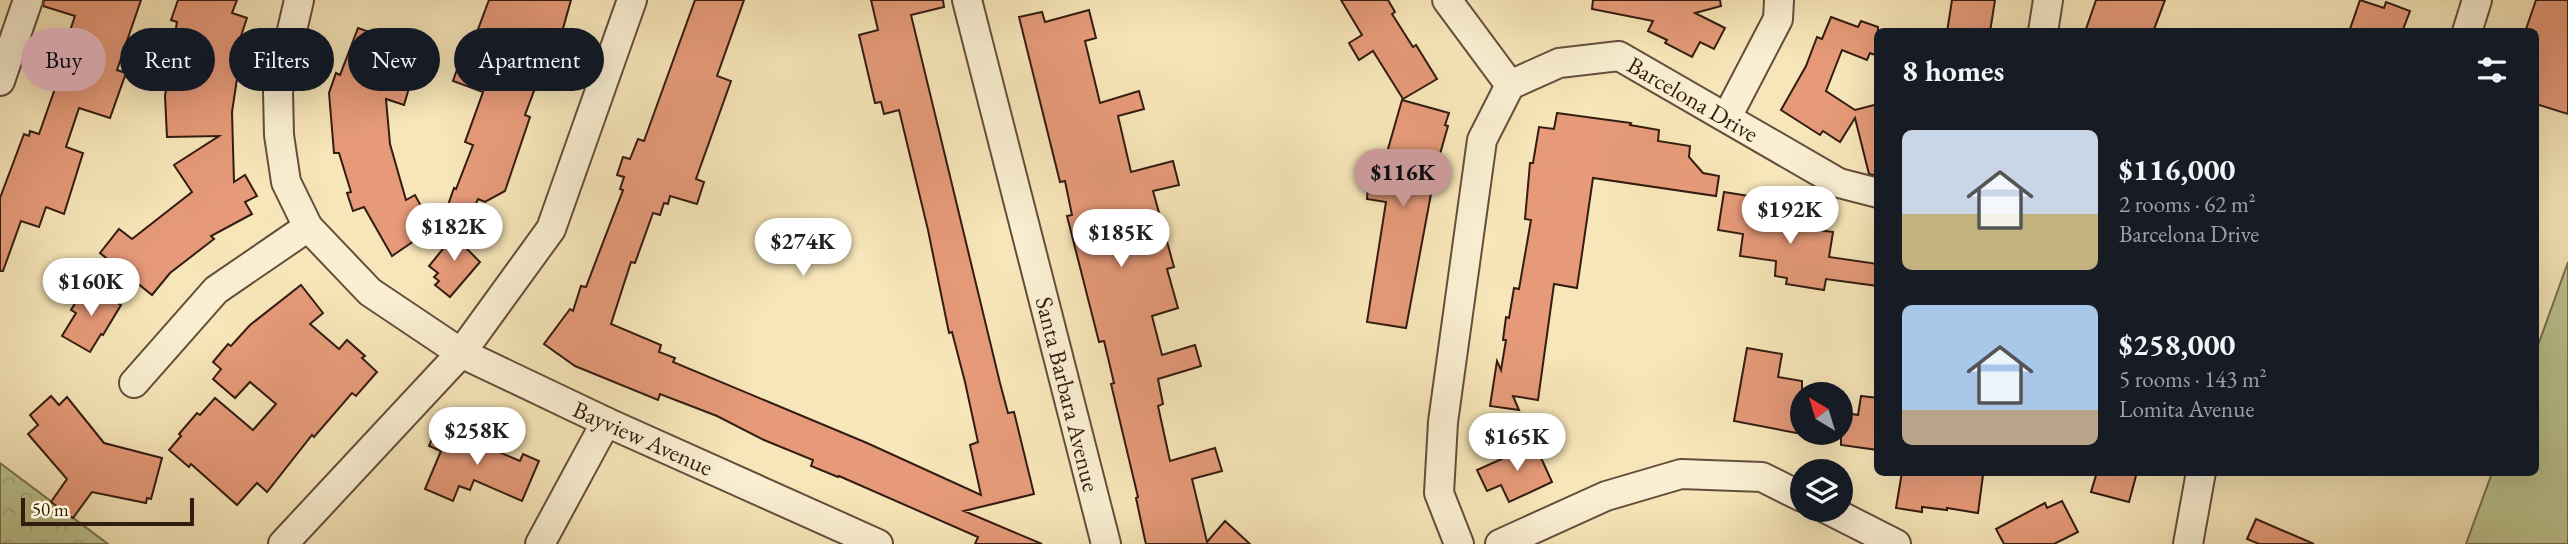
<!DOCTYPE html>
<html lang="en">
<head>
<meta charset="utf-8">
<style>
  :root { --surface:#171b24; --page:#20242c; --text:#f1f3f6; --muted:#9ea1a6; --accent:#c59692 }
  body { margin:0; font-family:"EB Garamond",serif; background:var(--page); color:var(--text); height:100vh; display:flex; flex-direction:column; font-size:26px; white-space:nowrap }
  * { box-sizing:border-box; margin:0 }
  p { font-size:23px; color:var(--muted) }
  .icon { flex:none; width:38px; height:38px; fill:none; stroke:currentColor; stroke-width:2; stroke-linecap:round; stroke-linejoin:round }
  .map { position:relative; flex:1; overflow:hidden }
  .side { position:absolute; left:1874px; top:28px; width:665px; height:448px; display:flex; flex-direction:column; background:var(--surface); border-radius:10px; box-shadow:0 7px 28px #0002 }
  .side>* { flex:none }
  .guide { position:absolute; left:21px; top:28px; width:665px; height:63px; display:flex; gap:14px }
  .needle { width:46px; rotate:322deg }
  .controls { position:absolute; left:1790px; top:382px; display:grid; gap:14px }
  .controls a { display:grid; place-items:center; width:63px; height:63px; border-radius:50%; background:var(--surface); box-shadow:0 7px 28px #0002; font-size:35px }
  .scale { position:absolute; left:21px; bottom:18px; width:173px; box-sizing:border-box; padding-left:7px; border:4px solid #331c11; border-top:0; font-size:19px; line-height:24px; white-space:nowrap; color:#331c11; -webkit-text-stroke:5px #faefd2; paint-order:stroke }
  .price { position:absolute; translate:-50% -60px; padding:0 16px; border-radius:24px; background:#fff; color:#222; font-size:23px; line-height:46px; filter:drop-shadow(0 2px 4px #0008) }
  .price::after { content:''; position:absolute; left:50%; top:42px; width:21px; height:16px; margin-left:-10px; background:inherit; clip-path:polygon(0 0,100% 0,50% 100%) }
  .price.current { background:var(--accent); color:#111 }
  ul { padding:0; list-style:none }
  li { display:flex; align-items:center; gap:21px; height:175px; padding:0 28px }
  li span { display:grid; place-items:center; flex:none; width:196px; height:140px; border-radius:10px; color:#555 }
  li>.icon { margin-inline-start:auto }
  span .icon { width:84px; height:84px; fill:#fffc; stroke-width:1 }
  li b { font-size:30px }
  h2 { display:flex; justify-content:space-between; align-items:center; height:84px; padding:0 28px; font-size:30px }
  .chip { padding:0 24px; border-radius:32px; background:var(--surface); box-shadow:0 7px 28px #0002; font-size:24px; line-height:63px }
  .chip.current { background:var(--accent); color:#111 }
  .map>svg:first-child { display:block }
</style>
</head>
<body>
<div class="map">
<svg width="2568" height="544" viewBox="0 0 2568 544">
  <defs>
    <pattern id="park-crowns" width="20" height="18" patternUnits="userSpaceOnUse" patternTransform="scale(1.75)"><rect width="20" height="18" fill="#bcc590"/><path d="M2 6a3 3 0 1 1 6 0M12 15a3 3 0 1 1 6 0" fill="none" stroke="#a2a97b"/></pattern>
  </defs>
  <rect width="100%" height="100%" fill="#f7e6b9"/>
  <filter id="stains"><feTurbulence type="fractalNoise" baseFrequency=".00286" numOctaves="4"/><feColorMatrix values="0 0 0 0 .2 0 0 0 0 .09 0 0 0 0 .02 0 0 0 .5 -.17"/></filter>
  <radialGradient id="worn" r=".72"><stop offset=".6" stop-color="#630" stop-opacity="0"/><stop offset="1" stop-color="#630" stop-opacity=".3"/></radialGradient>
  <!-- grass -->
  <polygon fill="#bcc590" stroke="#787050" stroke-width="2" points="2568,262 2568,544 2466,544 2492,473 2536,472 2536,351"/>
  <!-- park -->
  <polygon fill="url(#park-crowns)" stroke="#787050" stroke-width="2" points="0,463 108,544 0,544"/>
  <!-- building -->
  <g fill="#e69a79" stroke="#331c11" stroke-width="2">
    <polygon points="44,0 141,0 117,70 126,73 110,118 79,108 66,147 83,153 64,214 46,207 39,227 21,221 3,271 0,271 0,198 24,134 29,136 30,131 39,134 58,80 45,75 54,48 63,51 75,16 43,6"/>
    <polygon points="178,0 237,0 232,13 247,18 236,51 241,52 232,112 234,182 245,175 257,196 245,202 252,214 211,236 214,239 170,273 152,295 100,253 119,229 132,239 192,192 174,165 219,136 167,137 165,96 177,22 171,20"/>
    <polygon points="489,0 571,0 562,32 521,57 548,66 542,84 537,83 525,115 530,117 505,191 485,202 478,199 474,208 440,228 454,188 456,189 473,145 465,142 483,92 453,81 459,64 489,75 499,42 477,32"/>
    <polygon points="695,0 744,0 717,76 731,81 696,179 704,182 697,204 670,196 668,204 664,203 660,215 653,213 635,263 631,262 611,324 661,345 659,352 675,358 673,362 867,443 981,495 970,445 978,442 965,382 952,332 949,333 928,230 899,110 884,114 881,102 875,103 859,35 878,30 871,0 943,0 944,7 911,15 1000,383 1008,413 1014,412 1034,494 964,511 1042,544 975,544 978,537 839,476 838,477 811,466 813,460 764,440 717,416 660,394 658,400 575,366 544,344 570,309 573,311 581,286 586,287 623,190 620,189 624,177 617,175 623,157 630,159 638,139 644,141"/>
    <polygon points="1341,0 1388,0 1395,12 1392,14 1413,47 1416,45 1437,79 1403,99 1373,51 1359,60 1349,43 1362,35"/>
    <polygon points="1593,0 1720,0 1721,6 1695,13 1725,28 1714,49 1700,42 1692,57 1665,43 1667,40 1648,31 1653,21 1592,9"/>
    <polygon points="1952,0 1995,0 1990,32 1947,32"/>
    <polygon points="2096,0 2165,0 2153,32 2085,32"/>
    <polygon points="2360,0 2384,8 2386,2 2410,11 2402,32 2349,32"/>
    <polygon points="2536,0 2568,0 2568,114 2536,104 2536,32 2525,32"/>
    <polygon points="1089,10 1096,38 1085,41 1100,103 1139,91 1144,109 1118,116 1131,172 1173,161 1179,185 1153,191 1174,267 1167,269 1178,308 1152,316 1162,355 1195,345 1201,366 1158,379 1163,404 1158,406 1170,461 1215,448 1222,471 1192,479 1207,542 1225,521 1250,544 1146,544 1145,540 1136,498 1138,497 1111,384 1114,383 1104,341 1099,342 1067,216 1072,215 1065,181 1060,182 1019,17 1042,12 1045,22"/>
    <polygon points="1831,17 1858,27 1861,21 1878,27 1878,56 1870,53 1867,60 1842,50 1826,91 1855,110 1878,104 1878,176 1869,174 1855,118 1840,142 1823,131 1820,135 1781,110 1806,66 1817,37 1822,39"/>
    <polygon points="358,28 426,52 419,70 415,68 404,105 386,99 390,144 406,200 415,195 433,228 392,256 364,207 353,211 347,193 351,192 339,153 334,153 329,93 336,73 340,75"/>
    <polygon points="1402,100 1449,113 1445,125 1448,126 1440,154 1432,152 1427,193 1431,194 1406,328 1367,322 1386,202 1367,199 1368,187 1372,168 1382,170"/>
    <polygon points="1557,113 1631,123 1630,125 1659,130 1658,141 1690,146 1689,157 1703,173 1719,176 1716,196 1593,178 1577,288 1554,284 1538,400 1513,396 1519,410 1490,406 1497,361 1501,370 1506,340 1503,340 1506,317 1509,318 1514,288 1519,289 1531,220 1525,219 1530,163 1533,163 1539,127 1554,129"/>
    <polygon points="1724,192 1774,200 1770,223 1833,232 1829,257 1878,264 1878,286 1826,279 1824,290 1786,284 1787,278 1775,276 1776,261 1740,256 1743,234 1718,230"/>
    <polygon points="460,228 474,240 467,249 480,262 450,297 435,285 439,281 434,277 438,273 429,266"/>
    <polygon points="86,285 121,305 103,335 101,334 90,352 62,336 76,313 71,310"/>
    <polygon points="301,285 323,313 310,324 339,349 347,340 365,356 362,358 377,372 356,396 352,393 314,437 312,435 267,492 257,483 237,505 191,464 189,467 169,450 181,436 179,434 197,413 200,415 215,398 253,430 276,404 250,382 235,398 213,379 221,369 213,362 228,344 231,346 250,325"/>
    <polygon points="1747,348 1782,354 1778,377 1802,381 1802,434 1734,421"/>
    <polygon points="51,396 59,405 67,397 104,443 162,458 151,499 147,498 146,503 92,492 73,518 51,502 67,479 28,434 38,425 30,415"/>
    <polygon points="1861,396 1878,398 1878,450 1841,445 1841,412 1858,415"/>
    <polygon points="437,426 471,439 473,433 490,440 487,447 520,461 523,454 539,461 522,501 474,480 470,490 459,486 453,501 425,489 441,451 429,446"/>
    <polygon points="1533,440 1552,482 1509,502 1501,485 1487,491 1477,470 1513,454 1512,450"/>
    <polygon points="1902,472 1966,472 1983,475 1978,513 1947,508 1947,510 1922,507 1922,512 1896,508"/>
    <polygon points="2097,472 2137,472 2129,502 2091,492"/>
    <polygon points="2062,501 2078,532 2054,544 2004,544 1996,529 2045,503 2047,508"/>
    <polygon points="2256,519 2314,544 2259,544 2247,539"/>
  </g>
  <g fill="none" stroke-linecap="round" stroke-linejoin="round">
    <!-- street casing -->
    <g stroke="#644e3b" stroke-width="32">
      <g id="street">
        <polyline points="299,0 278,91 279,135 286,182 308,227 370,292 461,353 606,422 878,544"/>
        <polyline points="967,0 1106,544"/>
        <polyline points="1447,0 1510,85"/>
        <polyline points="2043,32 2048,0"/>
        <polyline points="2467,32 2477,0"/>
        <polyline points="0,81 28,0"/>
        <polyline points="1727,117 1778,19 1779,0"/>
        <polyline points="134,383 216,290 308,227"/>
        <polyline points="1827,509 1896,544"/>
        <polyline points="283,544 461,353 551,229 632,0"/>
        <polyline points="540,544 606,422"/>
        <polyline points="1459,544 1439,493 1443,422 1482,140 1510,85 1559,63 1619,56 1839,183 1878,193"/>
        <polyline points="1500,544 1606,496 1681,474 1762,477 1802,497"/>
        <polyline points="2188,544 2201,472"/>
      </g>
    </g>
    <!-- street -->
    <use href="#street" stroke="#faefd2" stroke-width="28"/>
  </g>
  <g text-anchor="middle" dominant-baseline="central" stroke-width="6" stroke-linejoin="round" paint-order="stroke">
    <!-- street labels -->
    <g font-size="24" fill="#331c11" stroke="#faefd2">
      <text transform="translate(1693 99) rotate(30)">Barcelona Drive</text>
      <text transform="translate(1068 394) rotate(76)">Santa Barbara Avenue</text>
      <text transform="translate(643 438) rotate(24)">Bayview Avenue</text>
    </g>
  </g>
  <rect width="100%" height="100%" filter="url(#stains)"/>
  <rect width="100%" height="100%" fill="url(#worn)"/>
</svg>
<div class="controls">
<a><svg class="needle" viewBox="-14 -14 28 28"><path d="M0-13l5 13h-10z" fill="#e53935"/><path d="M0 13l5-13h-10z" fill="#9ea1a6"/></svg></a>
<a><svg class="icon" aria-label="layers" viewBox="0 0 24 24"><path d="M12 4l9 5-9 5-9-5zM3 14l9 5 9-5"/></svg></a>
</div>
<div class="scale">50 m</div>
<b class="price current" style="left:1403px;top:209px">$116K</b>
<b class="price" style="left:1790px;top:246px">$192K</b>
<b class="price" style="left:454px;top:263px">$182K</b>
<b class="price" style="left:1121px;top:269px">$185K</b>
<b class="price" style="left:803px;top:278px">$274K</b>
<b class="price" style="left:91px;top:318px">$160K</b>
<b class="price" style="left:477px;top:467px">$258K</b>
<b class="price" style="left:1517px;top:473px">$165K</b>
<div class="guide">
<a class="chip current">Buy</a>
<a class="chip">Rent</a>
<a class="chip">Filters</a>
<a class="chip">New</a>
<a class="chip">Apartment</a>
</div>
<section class="side">
<h2>8 homes<svg class="icon" aria-label="filters" viewBox="0 0 24 24"><path d="M4 7h16M4 17h16"/><circle cx="9" cy="7" r="2"/><circle cx="15" cy="17" r="2"/></svg></h2>
<ul>
<li><span style="background:linear-gradient(#c9d6e8 60%,#c2b280 0)"><svg class="icon" aria-label="home" viewBox="0 0 24 24"><path d="M3 11l9-7 9 7M6 9v11h12V9"/></svg></span><div><b>$116,000</b><p>2 rooms · 62 m²</p><p>Barcelona Drive</p></div></li>
<li><span style="background:linear-gradient(#a9c7e8 75%,#b9a48a 0)"><svg class="icon" aria-label="home" viewBox="0 0 24 24"><path d="M3 11l9-7 9 7M6 9v11h12V9"/></svg></span><div><b>$258,000</b><p>5 rooms · 143 m²</p><p>Lomita Avenue</p></div></li>
</ul>
</section>
</div>
</body>
</html>
